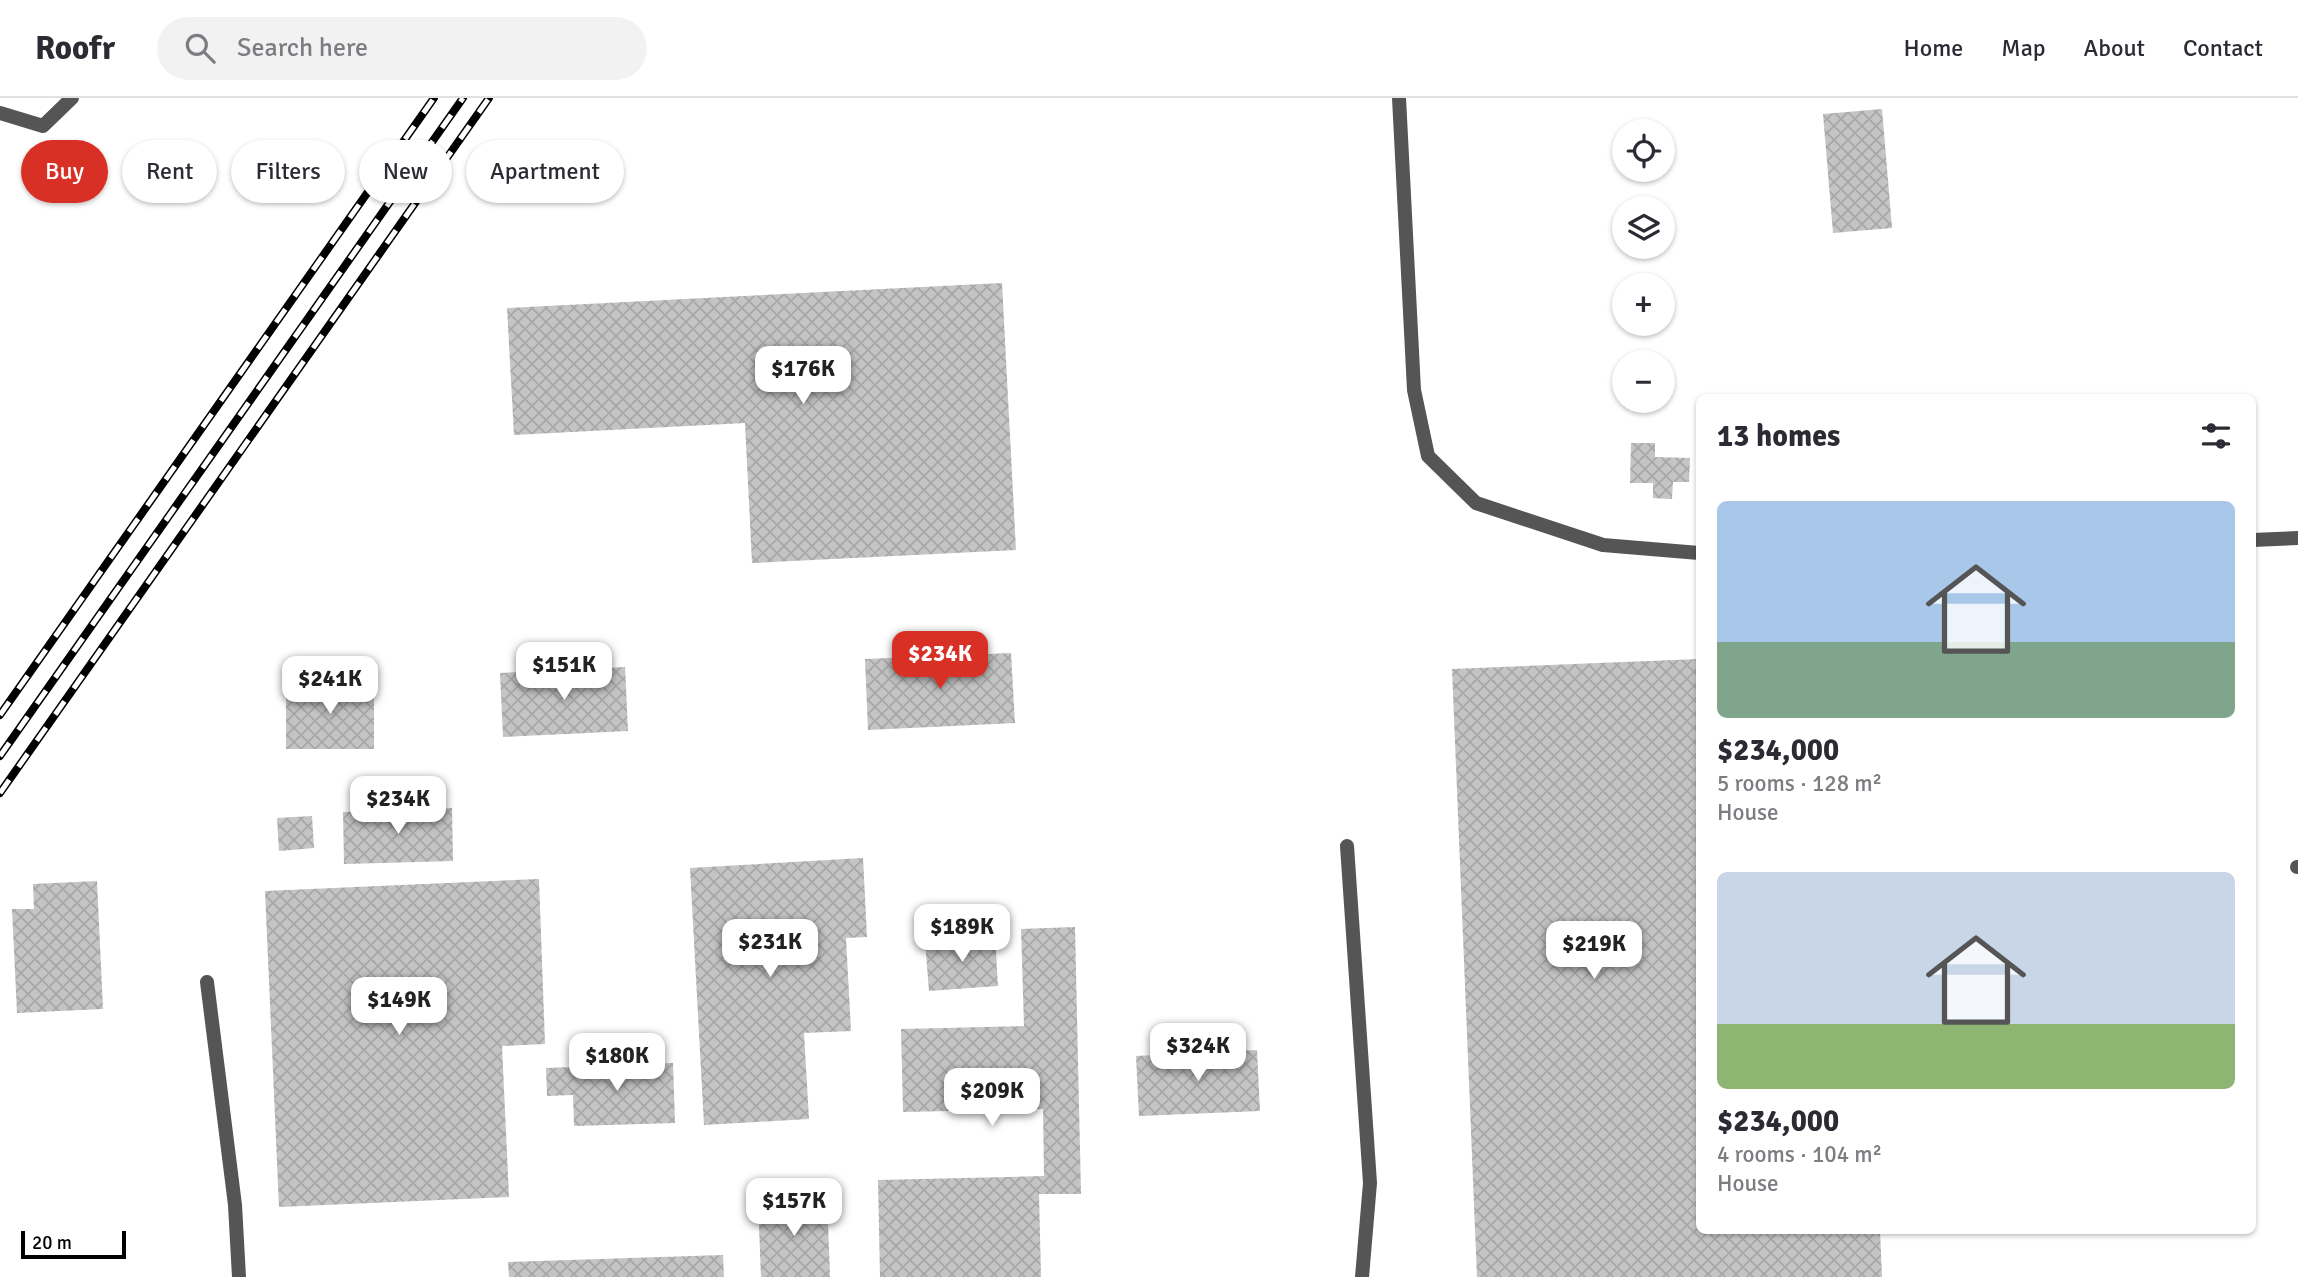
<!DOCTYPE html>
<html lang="en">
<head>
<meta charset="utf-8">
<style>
  :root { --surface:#fff; --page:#f2f2f3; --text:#2b2b33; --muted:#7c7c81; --line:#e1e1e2; --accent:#d93025 }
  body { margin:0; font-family:Signika,sans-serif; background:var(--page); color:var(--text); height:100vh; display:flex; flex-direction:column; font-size:26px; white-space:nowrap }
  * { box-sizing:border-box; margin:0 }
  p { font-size:23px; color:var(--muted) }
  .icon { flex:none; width:38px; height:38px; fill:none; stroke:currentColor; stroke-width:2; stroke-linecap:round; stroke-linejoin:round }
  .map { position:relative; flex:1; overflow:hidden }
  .side { position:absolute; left:1696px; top:296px; width:560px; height:840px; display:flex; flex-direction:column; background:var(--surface); border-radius:10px; box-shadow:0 2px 5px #0004 }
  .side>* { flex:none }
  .top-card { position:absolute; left:21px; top:42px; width:665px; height:63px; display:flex; gap:14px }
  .fabs { position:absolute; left:1612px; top:21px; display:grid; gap:14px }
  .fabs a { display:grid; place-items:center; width:63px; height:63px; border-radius:50%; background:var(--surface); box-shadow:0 2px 5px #0004; font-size:35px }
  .scale { position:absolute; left:21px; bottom:18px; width:105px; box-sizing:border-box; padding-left:7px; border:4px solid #000; border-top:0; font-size:19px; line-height:24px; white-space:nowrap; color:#000; -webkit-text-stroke:5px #fff; paint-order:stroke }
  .price { position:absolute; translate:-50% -60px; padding:0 16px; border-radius:14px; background:#fff; color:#222; font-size:23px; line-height:46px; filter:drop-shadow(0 2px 4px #0008) }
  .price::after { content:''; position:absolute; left:50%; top:42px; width:21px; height:16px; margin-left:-10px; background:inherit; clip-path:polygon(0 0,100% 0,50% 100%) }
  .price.active { background:var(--accent); color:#fff }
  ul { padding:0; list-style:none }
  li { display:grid; align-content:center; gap:14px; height:371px; padding:0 21px }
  li span { display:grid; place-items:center; height:217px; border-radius:10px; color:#555 }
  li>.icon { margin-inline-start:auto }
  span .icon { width:126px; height:126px; fill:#fffc; stroke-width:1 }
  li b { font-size:30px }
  h2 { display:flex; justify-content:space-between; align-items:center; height:84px; padding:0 21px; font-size:30px }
  .chip { padding:0 24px; border-radius:32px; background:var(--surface); box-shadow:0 2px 5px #0004; font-size:24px; line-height:63px }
  .chip.active { background:var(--accent); color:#fff }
  header { display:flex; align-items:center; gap:42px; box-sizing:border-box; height:98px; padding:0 35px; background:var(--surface); border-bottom:2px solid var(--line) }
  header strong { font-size:33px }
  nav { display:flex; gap:38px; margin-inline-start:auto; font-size:24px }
  .search { width:490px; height:63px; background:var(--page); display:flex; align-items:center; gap:18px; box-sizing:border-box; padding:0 24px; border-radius:38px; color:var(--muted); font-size:26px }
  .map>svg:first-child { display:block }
</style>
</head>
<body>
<header>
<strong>Roofr</strong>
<div class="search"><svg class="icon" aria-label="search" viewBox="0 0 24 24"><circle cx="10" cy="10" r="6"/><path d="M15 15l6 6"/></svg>Search here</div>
<nav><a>Home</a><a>Map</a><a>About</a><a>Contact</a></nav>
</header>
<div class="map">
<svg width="2298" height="1179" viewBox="0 0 2298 1179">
  <defs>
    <pattern id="building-cross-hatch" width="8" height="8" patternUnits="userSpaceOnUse" patternTransform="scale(1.75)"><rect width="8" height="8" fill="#c4c4c4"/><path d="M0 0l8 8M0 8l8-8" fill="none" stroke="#a7a7a7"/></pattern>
  </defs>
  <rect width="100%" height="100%" fill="#fff"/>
  <!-- building -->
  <g fill="url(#building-cross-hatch)">
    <polygon points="1882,11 1892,130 1833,135 1823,16"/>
    <polygon points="1002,185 1016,452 752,465 745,325 514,337 507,210"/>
    <polygon points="1631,345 1655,345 1655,359 1690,360 1689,384 1673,384 1672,401 1653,400 1653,385 1630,385"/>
    <polygon points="1011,555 1015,625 868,632 865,561"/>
    <polygon points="1699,561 1699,1132 1880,1132 1882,1179 1477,1179 1452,571"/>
    <polygon points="625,569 628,633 503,639 500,575"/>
    <rect x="286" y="586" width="88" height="65"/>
    <polygon points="452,710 453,763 344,766 343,714"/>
    <polygon points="312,718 314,750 279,753 277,720"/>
    <polygon points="863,760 867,839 846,840 851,933 804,935 809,1021 704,1027 690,770"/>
    <polygon points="539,781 545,946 502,948 509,1099 279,1109 265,793"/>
    <polygon points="97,783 103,911 17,915 12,811 34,811 33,786"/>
    <polygon points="1075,829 1081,1096 1039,1096 1041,1179 880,1179 878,1082 1044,1078 1043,1011 903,1014 901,931 1024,928 1021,831"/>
    <polygon points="995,839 998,888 929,893 925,843"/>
    <polygon points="1257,952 1260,1013 1139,1018 1136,958"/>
    <polygon points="673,965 675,1025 574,1028 573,997 547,998 546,970"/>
    <polygon points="827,1099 830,1179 761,1179 758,1102"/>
    <polygon points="723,1157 724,1179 509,1179 508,1164"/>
  </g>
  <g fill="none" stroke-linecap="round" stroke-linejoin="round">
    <!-- lane -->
    <g stroke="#555" stroke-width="14">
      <polyline points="1399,0 1414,292 1428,358 1476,405 1603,447 1699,455"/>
      <polyline points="0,15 43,28 72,0"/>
      <polyline points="2252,442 2298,440"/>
      <polyline points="1347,748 1370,1085 1362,1179"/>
      <polyline points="2297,769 2298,769"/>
      <polyline points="207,884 235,1107 239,1179"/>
    </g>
    <!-- rail casing -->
    <g stroke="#000" stroke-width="8">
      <g id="rail">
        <polyline points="0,617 434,0"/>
        <polyline points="0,658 463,0"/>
        <polyline points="0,695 489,0"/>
      </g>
    </g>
    <!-- rail -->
    <use href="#rail" stroke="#fff" stroke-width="5" stroke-dasharray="16" stroke-linecap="butt"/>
  </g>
</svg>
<div class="fabs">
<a><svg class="icon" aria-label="locate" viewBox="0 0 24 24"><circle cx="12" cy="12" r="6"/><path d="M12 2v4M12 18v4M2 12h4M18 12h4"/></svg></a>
<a><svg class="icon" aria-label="layers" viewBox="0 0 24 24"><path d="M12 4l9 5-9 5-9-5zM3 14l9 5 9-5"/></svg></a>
<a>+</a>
<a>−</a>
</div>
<div class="scale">20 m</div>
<b class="price" style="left:803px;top:308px">$176K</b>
<b class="price active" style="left:940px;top:593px">$234K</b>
<b class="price" style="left:564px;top:604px">$151K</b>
<b class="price" style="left:330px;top:618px">$241K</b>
<b class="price" style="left:398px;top:738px">$234K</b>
<b class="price" style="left:962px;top:866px">$189K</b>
<b class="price" style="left:770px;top:881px">$231K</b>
<b class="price" style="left:1594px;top:883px">$219K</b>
<b class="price" style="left:399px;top:939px">$149K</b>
<b class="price" style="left:1198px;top:985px">$324K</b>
<b class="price" style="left:617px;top:995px">$180K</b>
<b class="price" style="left:992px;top:1030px">$209K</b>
<b class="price" style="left:794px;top:1140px">$157K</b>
<div class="top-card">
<a class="chip active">Buy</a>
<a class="chip">Rent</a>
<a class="chip">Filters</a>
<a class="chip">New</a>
<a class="chip">Apartment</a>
</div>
<section class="side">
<h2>13 homes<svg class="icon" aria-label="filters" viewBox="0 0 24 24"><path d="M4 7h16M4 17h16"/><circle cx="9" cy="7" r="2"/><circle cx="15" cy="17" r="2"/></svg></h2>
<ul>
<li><span style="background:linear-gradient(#a9c7e8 65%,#7fa58c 0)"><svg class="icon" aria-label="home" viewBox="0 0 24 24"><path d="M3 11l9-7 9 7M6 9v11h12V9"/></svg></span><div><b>$234,000</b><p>5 rooms · 128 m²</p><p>House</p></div></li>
<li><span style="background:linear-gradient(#c9d6e8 70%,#8fb573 0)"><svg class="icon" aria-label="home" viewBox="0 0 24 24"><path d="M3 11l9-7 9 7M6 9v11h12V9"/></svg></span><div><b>$234,000</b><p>4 rooms · 104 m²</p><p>House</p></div></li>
</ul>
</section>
</div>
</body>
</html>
